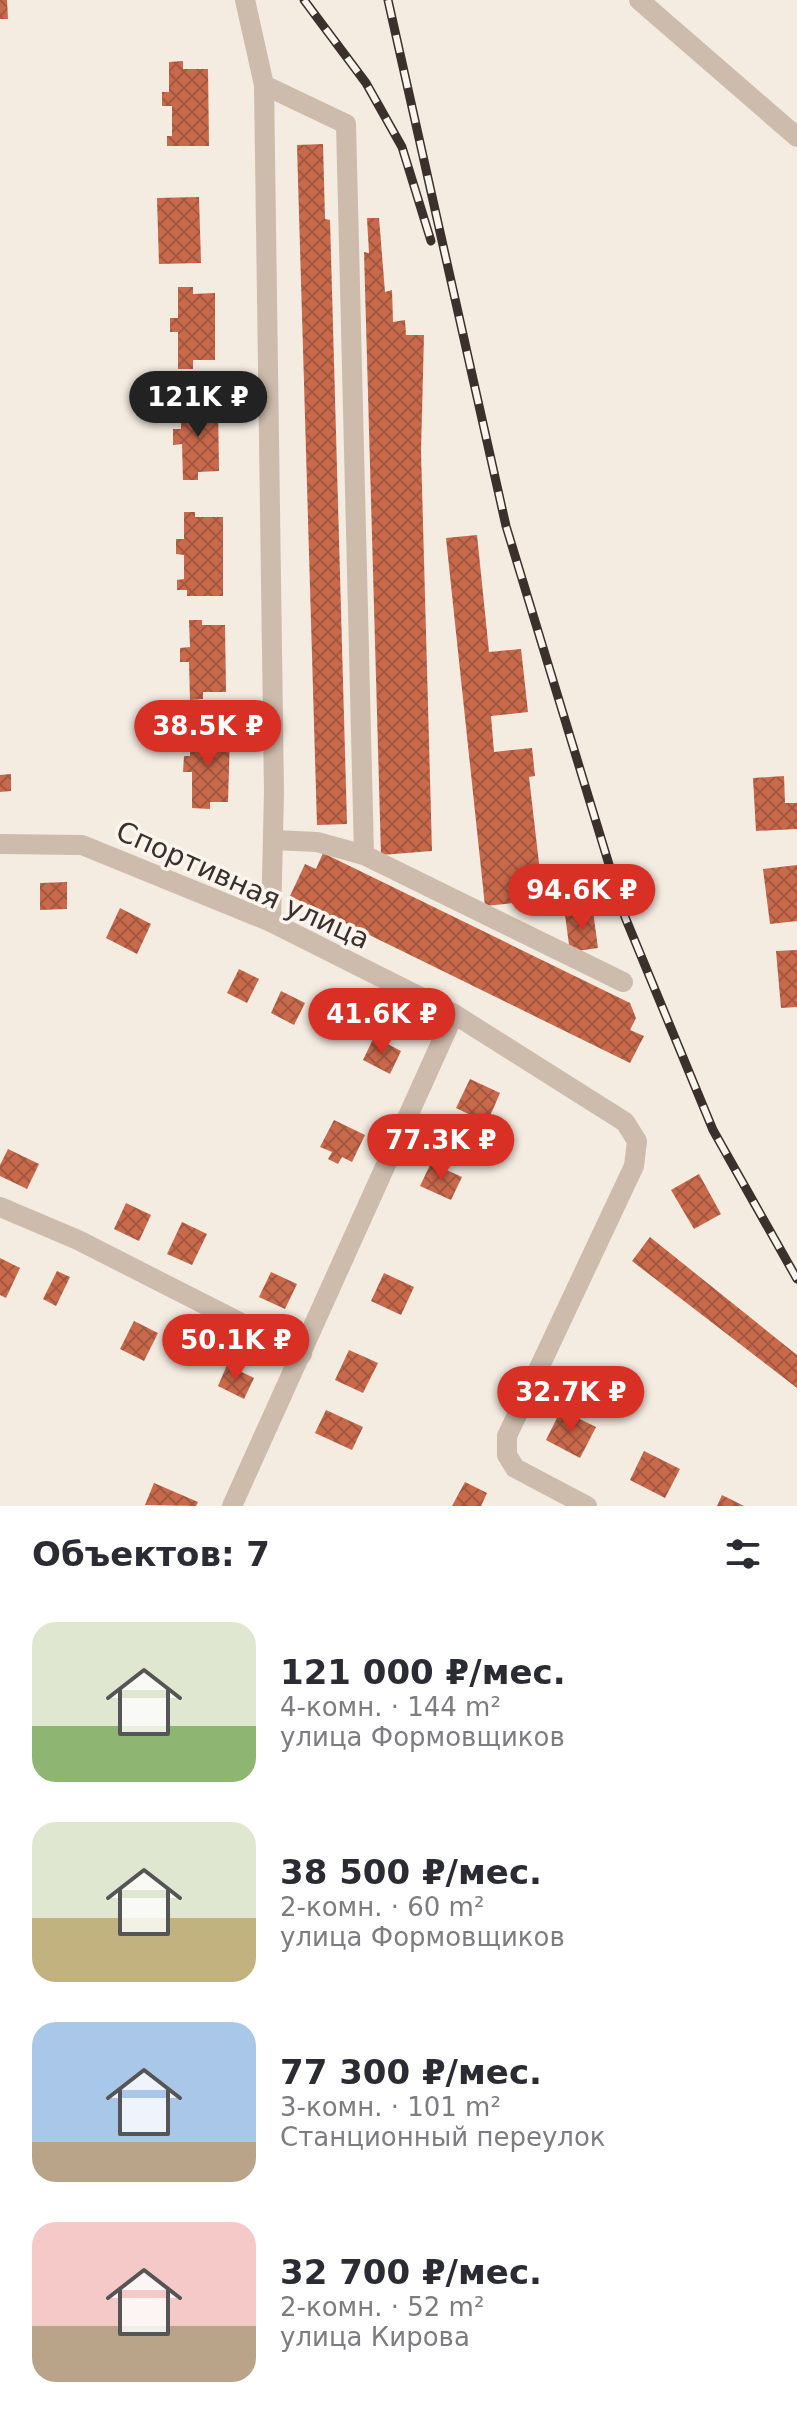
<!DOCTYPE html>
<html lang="ru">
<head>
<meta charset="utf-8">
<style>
  :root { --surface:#fff; --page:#f2f2f3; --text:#2b2b33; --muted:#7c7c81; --accent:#d93025 }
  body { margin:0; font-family:"DejaVu Sans",sans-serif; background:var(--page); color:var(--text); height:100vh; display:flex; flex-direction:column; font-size:30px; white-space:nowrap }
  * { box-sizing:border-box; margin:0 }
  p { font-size:26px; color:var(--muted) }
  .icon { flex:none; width:44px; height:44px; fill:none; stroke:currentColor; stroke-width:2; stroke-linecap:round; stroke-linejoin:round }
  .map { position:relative; height:1506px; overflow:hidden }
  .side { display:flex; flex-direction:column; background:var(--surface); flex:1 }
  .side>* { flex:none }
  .price { position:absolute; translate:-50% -68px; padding:0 18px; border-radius:28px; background:var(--accent); color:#fff; font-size:26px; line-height:52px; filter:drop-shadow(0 2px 4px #0008) }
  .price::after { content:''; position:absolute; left:50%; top:48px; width:24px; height:18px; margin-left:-12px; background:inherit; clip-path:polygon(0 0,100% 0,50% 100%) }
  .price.on { background:#222; color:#fff }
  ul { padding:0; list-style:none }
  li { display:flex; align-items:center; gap:24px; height:200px; padding:0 32px }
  li span { display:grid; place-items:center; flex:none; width:224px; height:160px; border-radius:24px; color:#555 }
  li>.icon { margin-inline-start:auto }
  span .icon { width:96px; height:96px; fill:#fffc; stroke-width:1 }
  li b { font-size:34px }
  h2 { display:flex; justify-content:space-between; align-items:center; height:96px; padding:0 32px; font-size:34px }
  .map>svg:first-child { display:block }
</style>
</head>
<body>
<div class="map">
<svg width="797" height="1506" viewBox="0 0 797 1506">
  <defs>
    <pattern id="building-cross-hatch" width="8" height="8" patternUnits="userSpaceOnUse" patternTransform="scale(2)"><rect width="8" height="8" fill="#c8694b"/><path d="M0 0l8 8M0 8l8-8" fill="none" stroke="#a4573f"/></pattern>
  </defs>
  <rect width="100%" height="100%" fill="#f4ebe1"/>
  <!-- building -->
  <g fill="url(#building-cross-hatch)">
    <polygon points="0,0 7,0 8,19 0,19"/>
    <polygon points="183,61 183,69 208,69 209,146 167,146 167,136 172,136 172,106 162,106 162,92 169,92 169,62"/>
    <polygon points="323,144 325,219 330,220 347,824 317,825 297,145"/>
    <polygon points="199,197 201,263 159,264 157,198"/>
    <polygon points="367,218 379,218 385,292 392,290 393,322 405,320 406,335 424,335 421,451 432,851 381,855 364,252 369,253"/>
    <polygon points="178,287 193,287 193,294 215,293 215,360 193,360 193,369 178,369 178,332 170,332 170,318 178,318"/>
    <polygon points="181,399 194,399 194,405 218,404 219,471 198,472 198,480 183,480 182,444 173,445 173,429 181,429"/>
    <polygon points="184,512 195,512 195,517 223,517 223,596 187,596 187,590 177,590 177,580 184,579 184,555 176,554 176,539 184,539"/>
    <polygon points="477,535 489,652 521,649 528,712 491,716 494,752 532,748 535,776 529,777 540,872 549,871 552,899 485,906 446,538"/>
    <polygon points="189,620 202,620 202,625 225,625 226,692 203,692 203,699 190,700 189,662 180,662 180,648 190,647"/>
    <polygon points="191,728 206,728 206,734 230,735 228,802 210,802 210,809 192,808 192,772 183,772 184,756 190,756"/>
    <polygon points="11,774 11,791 0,792 0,775"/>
    <polygon points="784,776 785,803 797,803 797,829 756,831 753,778"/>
    <polygon points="323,853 630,1003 636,1018 630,1030 644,1036 630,1063 290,896 305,864 316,869"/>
    <polygon points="797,865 797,921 770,924 763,869"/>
    <polygon points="67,882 67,909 40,910 40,883"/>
    <polygon points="120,908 151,924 137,954 106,938"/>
    <polygon points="593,911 598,948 570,952 565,915"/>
    <polygon points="797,950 797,1007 781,1008 776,951"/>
    <polygon points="239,969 259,979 247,1003 227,993"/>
    <polygon points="281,991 305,1003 294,1025 271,1013"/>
    <polygon points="374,1037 401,1051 390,1074 363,1060"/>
    <polygon points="470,1079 500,1093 487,1123 456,1108"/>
    <polygon points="334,1120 365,1135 352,1162 342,1157 338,1164 328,1159 332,1152 320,1147"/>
    <polygon points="8,1149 39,1164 27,1189 0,1176 0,1165"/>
    <polygon points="431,1163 462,1177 451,1200 420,1186"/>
    <polygon points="699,1174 721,1214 694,1229 671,1190"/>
    <polygon points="126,1203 151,1215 139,1241 114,1229"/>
    <polygon points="182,1222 207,1234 192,1265 167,1254"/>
    <polygon points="650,1237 797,1355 797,1388 632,1261"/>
    <polygon points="0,1258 20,1268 6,1298 0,1295"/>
    <polygon points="57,1271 70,1277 56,1306 43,1299"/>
    <polygon points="271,1272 297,1284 285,1309 259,1297"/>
    <polygon points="384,1273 414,1287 401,1315 371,1301"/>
    <polygon points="134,1321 158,1333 144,1361 120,1349"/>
    <polygon points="349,1350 378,1363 363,1393 335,1380"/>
    <polygon points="227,1365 254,1378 244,1399 218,1386"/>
    <polygon points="326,1410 363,1427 352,1450 315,1433"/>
    <polygon points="561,1410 596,1427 580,1458 546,1440"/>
    <polygon points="644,1451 680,1469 665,1498 630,1480"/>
    <polygon points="465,1482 487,1493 481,1506 452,1506"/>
    <polygon points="154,1483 198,1502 196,1506 145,1505"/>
    <polygon points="722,1495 744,1506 717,1506"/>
  </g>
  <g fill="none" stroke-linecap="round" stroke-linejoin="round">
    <!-- minor -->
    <g stroke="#cdbbac" stroke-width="20">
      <polyline points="245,0 264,85 274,792 271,922"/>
      <polyline points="639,0 797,137"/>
      <polyline points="264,85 346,124 364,855"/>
      <polyline points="273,840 317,842 364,855 623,982"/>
      <polyline points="0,844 82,845 271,922 454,1014 625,1122 637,1141 634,1166 507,1436 507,1455 515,1468 587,1506"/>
      <polyline points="0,1207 78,1240 302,1354"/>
      <polyline points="232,1506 454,1014"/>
    </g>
    <!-- rail casing -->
    <g stroke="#3b302b" stroke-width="9">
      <g id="rail">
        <polyline points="304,0 366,83 402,147 431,241"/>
        <polyline points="388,0 506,526 625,917 713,1130 797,1279"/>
      </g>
    </g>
    <!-- rail -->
    <use href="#rail" stroke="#fbf5ee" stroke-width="6" stroke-dasharray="18" stroke-linecap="butt"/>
  </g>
  <g text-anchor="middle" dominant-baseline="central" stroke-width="7" stroke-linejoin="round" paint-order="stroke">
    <!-- street labels -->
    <g font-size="28" fill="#3b302b" stroke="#fbf5ee">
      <text transform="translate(243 885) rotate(24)">Спортивная улица</text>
    </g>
  </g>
</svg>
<b class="price on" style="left:198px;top:439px">121K ₽</b>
<b class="price" style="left:208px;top:768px">38.5K ₽</b>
<b class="price" style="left:582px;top:932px">94.6K ₽</b>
<b class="price" style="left:382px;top:1056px">41.6K ₽</b>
<b class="price" style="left:441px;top:1182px">77.3K ₽</b>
<b class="price" style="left:236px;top:1382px">50.1K ₽</b>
<b class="price" style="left:571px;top:1434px">32.7K ₽</b>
</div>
<section class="side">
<h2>Объектов: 7<svg class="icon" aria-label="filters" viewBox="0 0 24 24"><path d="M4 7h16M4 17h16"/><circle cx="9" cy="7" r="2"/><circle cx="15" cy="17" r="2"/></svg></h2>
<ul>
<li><span style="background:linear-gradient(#dfe7d0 65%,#8fb573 0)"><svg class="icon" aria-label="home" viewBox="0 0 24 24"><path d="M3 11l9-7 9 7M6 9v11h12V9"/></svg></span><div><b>121 000 ₽/мес.</b><p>4-комн. · 144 m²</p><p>улица Формовщиков</p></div></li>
<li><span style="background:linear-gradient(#dfe7d0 60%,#c2b280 0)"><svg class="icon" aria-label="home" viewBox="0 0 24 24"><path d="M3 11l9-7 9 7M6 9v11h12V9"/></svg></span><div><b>38 500 ₽/мес.</b><p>2-комн. · 60 m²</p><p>улица Формовщиков</p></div></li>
<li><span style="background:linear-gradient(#a9c7e8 75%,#b9a48a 0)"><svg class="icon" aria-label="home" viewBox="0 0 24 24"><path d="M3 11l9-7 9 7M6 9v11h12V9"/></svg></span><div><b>77 300 ₽/мес.</b><p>3-комн. · 101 m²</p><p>Станционный переулок</p></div></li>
<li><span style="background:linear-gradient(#f6c9c9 65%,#b9a48a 0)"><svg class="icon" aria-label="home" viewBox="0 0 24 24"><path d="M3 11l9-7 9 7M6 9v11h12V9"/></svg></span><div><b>32 700 ₽/мес.</b><p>2-комн. · 52 m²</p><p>улица Кирова</p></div></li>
</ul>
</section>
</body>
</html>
